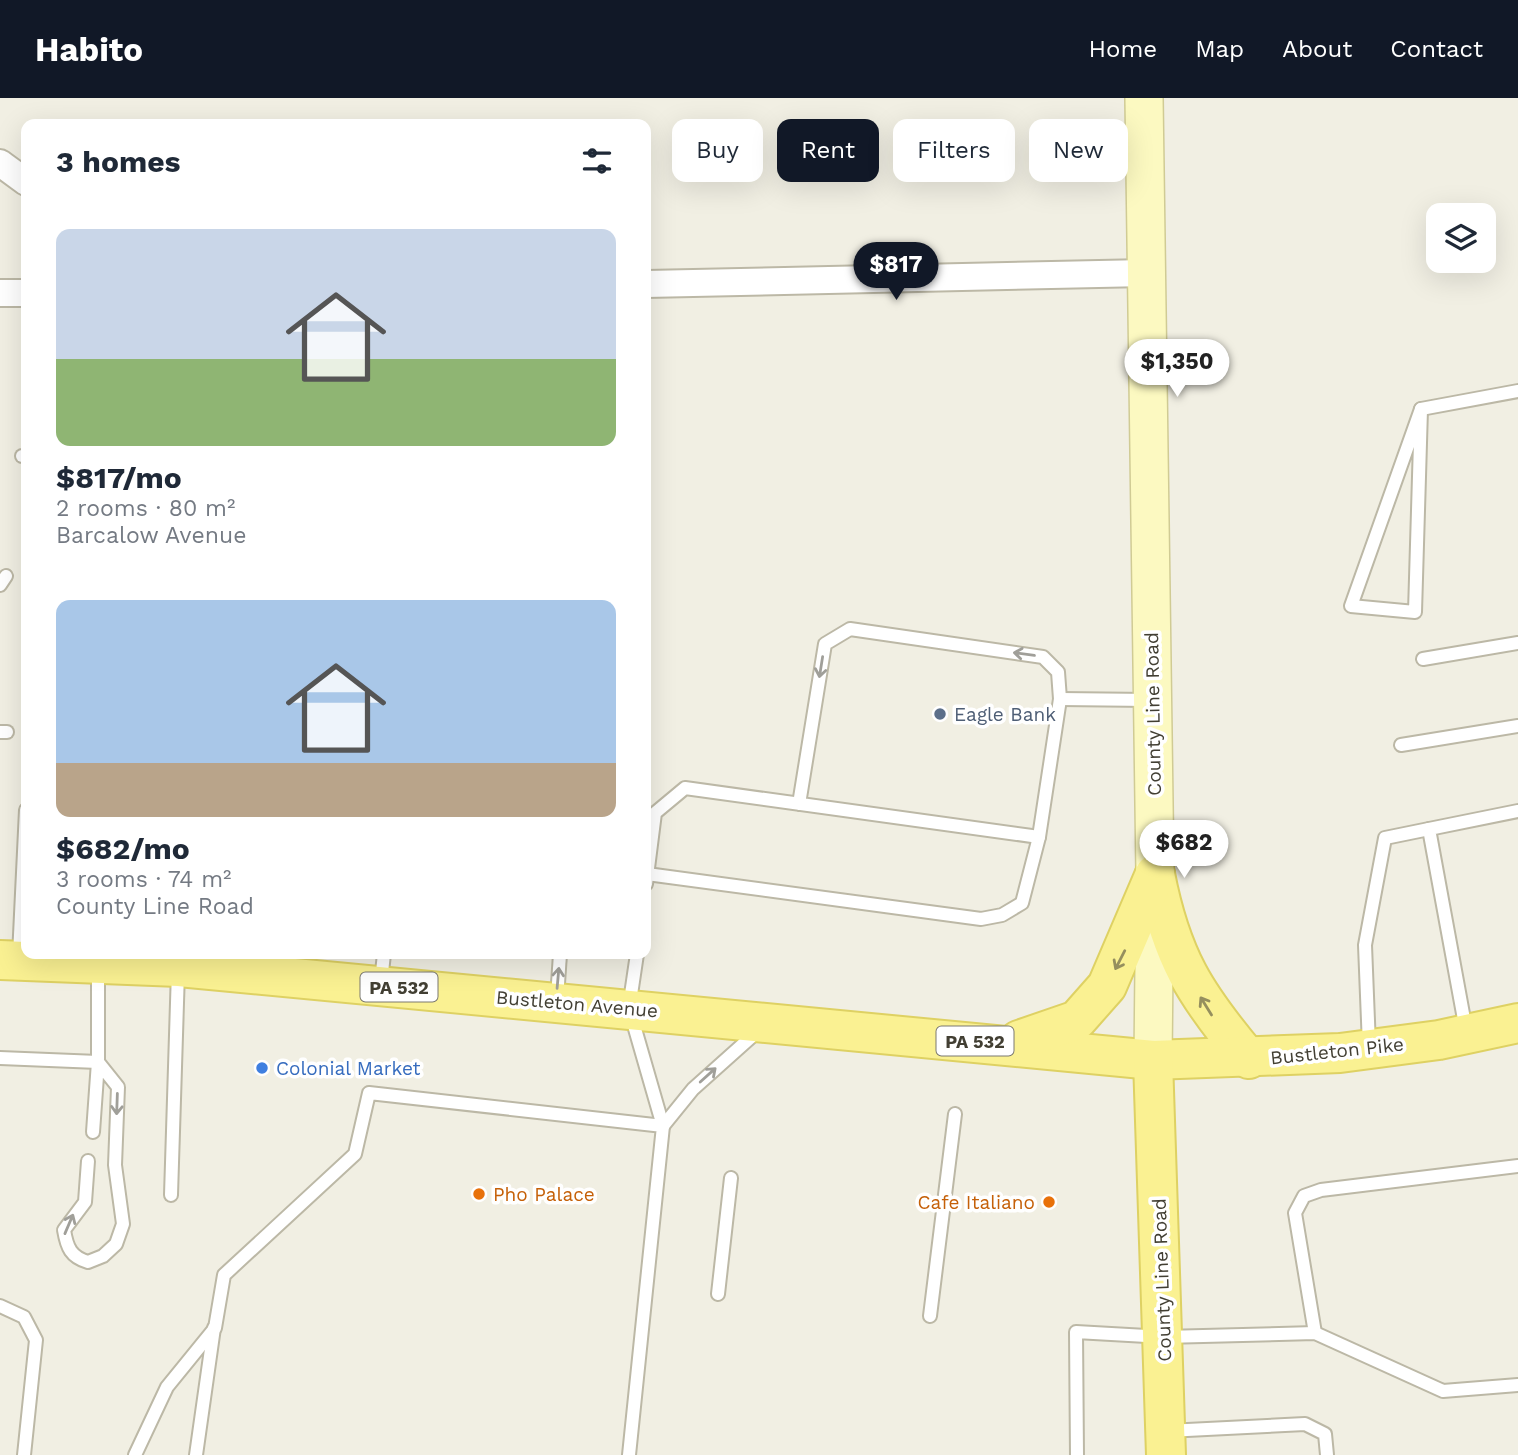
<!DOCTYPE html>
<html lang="en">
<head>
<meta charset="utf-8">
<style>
  :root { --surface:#fff; --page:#f2f2f3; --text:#1f2937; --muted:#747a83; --accent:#111827 }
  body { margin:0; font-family:"Work Sans",sans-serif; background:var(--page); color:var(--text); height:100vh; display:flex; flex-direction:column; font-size:26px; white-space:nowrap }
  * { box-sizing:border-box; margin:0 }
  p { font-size:23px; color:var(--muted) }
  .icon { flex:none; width:38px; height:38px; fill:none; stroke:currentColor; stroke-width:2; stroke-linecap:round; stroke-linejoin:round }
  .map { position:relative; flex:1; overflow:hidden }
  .details { position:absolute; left:21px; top:21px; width:630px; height:840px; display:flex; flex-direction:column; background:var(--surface); border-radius:14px; box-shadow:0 7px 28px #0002 }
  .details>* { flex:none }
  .hud { position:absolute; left:672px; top:21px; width:665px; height:63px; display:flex; gap:14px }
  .controls { position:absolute; left:1426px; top:105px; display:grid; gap:14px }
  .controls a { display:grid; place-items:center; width:70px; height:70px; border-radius:14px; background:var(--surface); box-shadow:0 7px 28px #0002; font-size:35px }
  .price { position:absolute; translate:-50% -60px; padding:0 16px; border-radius:24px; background:#fff; color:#222; font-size:23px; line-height:46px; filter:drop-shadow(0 2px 4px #0008) }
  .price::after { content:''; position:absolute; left:50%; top:42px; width:21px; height:16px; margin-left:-10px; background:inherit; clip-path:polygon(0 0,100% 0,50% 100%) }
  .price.active { background:var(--accent); color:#fff }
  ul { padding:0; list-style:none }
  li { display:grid; align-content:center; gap:14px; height:371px; padding:0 35px }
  li span { display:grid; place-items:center; height:217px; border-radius:14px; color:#555 }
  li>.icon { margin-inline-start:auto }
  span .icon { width:126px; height:126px; fill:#fffc; stroke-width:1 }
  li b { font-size:30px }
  h2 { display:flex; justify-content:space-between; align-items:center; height:84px; padding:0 35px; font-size:30px }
  .tag { padding:0 24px; border-radius:14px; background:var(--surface); box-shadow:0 7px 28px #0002; font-size:24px; line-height:63px }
  .tag.active { background:var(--accent); color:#fff }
  header { display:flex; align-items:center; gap:42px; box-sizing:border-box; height:98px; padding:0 35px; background:var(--accent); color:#fff }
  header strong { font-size:33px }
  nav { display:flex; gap:38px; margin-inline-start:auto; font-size:24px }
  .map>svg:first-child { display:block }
</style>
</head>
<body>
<header>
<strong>Habito</strong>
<nav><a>Home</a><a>Map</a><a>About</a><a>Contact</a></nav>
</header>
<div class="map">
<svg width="1518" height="1357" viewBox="0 0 1518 1357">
  <rect width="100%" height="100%" fill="#f1efe3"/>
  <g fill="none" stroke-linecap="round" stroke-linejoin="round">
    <!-- service casing -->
    <g stroke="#bcb8a6" stroke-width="16">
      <g id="service">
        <polygon points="1421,311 1415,514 1351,508"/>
        <polyline points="1421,311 1518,293"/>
        <polyline points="22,358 26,358"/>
        <polyline points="0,487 6,478"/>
        <polyline points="1423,561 1518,545"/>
        <polyline points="1060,601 1150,602"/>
        <polyline points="0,634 7,634"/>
        <polyline points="1401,647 1518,628"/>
        <polyline points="647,776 981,821 1002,817 1022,805 1039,739"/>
        <polyline points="646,786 655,715 685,690 1039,739 1060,601 1058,574 1043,559 850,531 825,546 799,706"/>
        <polyline points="637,856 629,910 663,1028"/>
        <polyline points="19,858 26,712"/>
        <polyline points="381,883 384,856"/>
        <polyline points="557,900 560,856"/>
        <polyline points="1466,932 1429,731 1518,713"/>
        <polyline points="1369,948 1365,847 1385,740 1429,731"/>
        <polyline points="0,960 98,964 98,871"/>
        <polyline points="663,1028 693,991 759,932"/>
        <path d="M88 1063 85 1104 64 1132C67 1150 71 1159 88 1164L103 1158 116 1146 123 1126 115 1067 118 989 98 964 93 1034"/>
        <polyline points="171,1097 178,873"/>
        <polyline points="718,1196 731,1080"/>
        <polyline points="0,1208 24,1219 36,1242 24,1357"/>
        <polyline points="930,1218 955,1016"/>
        <polyline points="1315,1235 1295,1115 1304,1098 1321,1092 1518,1068"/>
        <polyline points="1167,1333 1305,1326 1325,1336 1327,1357"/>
        <polyline points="135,1357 167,1289 215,1230 224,1177 355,1056 369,995 663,1028 629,1357"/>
        <polyline points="196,1357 214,1230"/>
        <polyline points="1077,1357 1076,1234 1164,1239 1315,1235 1443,1293 1518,1287"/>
      </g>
    </g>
    <!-- minor casing -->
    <g stroke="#bcb8a6" stroke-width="30">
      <g id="minor">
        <polyline points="0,65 26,84"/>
        <polyline points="646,186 1146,175"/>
        <polyline points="0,195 26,195"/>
      </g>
    </g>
    <!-- secondary casing -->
    <g stroke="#d0cb94" stroke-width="40">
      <polyline id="secondary" points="1144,0 1155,776 1153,962"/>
    </g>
    <!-- primary casing -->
    <g stroke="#ded163" stroke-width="42">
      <g id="primary">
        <path d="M1155 776C1171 859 1195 897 1249 961"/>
        <polyline points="0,862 179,869 1153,962 1340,955 1439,942 1518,925"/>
        <polyline points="1019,942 1077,922 1107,888 1155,776"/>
        <polyline points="1153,962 1166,1357"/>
      </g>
    </g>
    <!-- service -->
    <use href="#service" stroke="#fff" stroke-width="12"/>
    <!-- minor -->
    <use href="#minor" stroke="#fff" stroke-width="26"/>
    <!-- secondary -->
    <use href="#secondary" stroke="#fcf9c1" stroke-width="37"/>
    <!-- primary -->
    <use href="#primary" stroke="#faf192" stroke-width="38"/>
  </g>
  <!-- one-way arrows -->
  <defs><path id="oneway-shaft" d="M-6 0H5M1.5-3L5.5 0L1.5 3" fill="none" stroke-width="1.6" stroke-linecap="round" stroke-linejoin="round" transform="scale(1.75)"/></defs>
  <g stroke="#a09f99">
    <use href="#oneway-shaft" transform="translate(1024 556) rotate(-172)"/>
    <use href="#oneway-shaft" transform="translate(821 569) rotate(99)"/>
    <use href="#oneway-shaft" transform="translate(558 880) rotate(-85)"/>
    <use href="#oneway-shaft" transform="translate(708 977) rotate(-42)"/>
    <use href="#oneway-shaft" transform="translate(117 1006) rotate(92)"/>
    <use href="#oneway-shaft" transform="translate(69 1126) rotate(-67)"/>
  </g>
  <g stroke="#958f5e">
    <use href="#oneway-shaft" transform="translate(1120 862) rotate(117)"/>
    <use href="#oneway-shaft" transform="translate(1206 908) rotate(-122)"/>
  </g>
  <!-- markers -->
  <circle fill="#5c6f8a" stroke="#fff" stroke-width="2.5" cx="940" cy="616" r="7"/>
  <circle fill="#3f7fe0" stroke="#fff" stroke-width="2.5" cx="262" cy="970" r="7"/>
  <g fill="#e8710a" stroke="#fff" stroke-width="2.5">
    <circle cx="479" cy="1096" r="7"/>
    <circle cx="1049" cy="1104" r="7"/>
  </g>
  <g text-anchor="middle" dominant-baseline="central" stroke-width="7" stroke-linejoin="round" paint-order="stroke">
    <!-- shield labels -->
    <g fill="#fff" stroke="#7b7970" stroke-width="2">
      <rect x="360.5" y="874.5" width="77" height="29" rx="5"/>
      <rect x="936.5" y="928.5" width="77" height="29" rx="5"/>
    </g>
    <g font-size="18" font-weight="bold" fill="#423f33">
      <text x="399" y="889">PA 532</text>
      <text x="975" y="943">PA 532</text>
    </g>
    <!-- service labels -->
    <g font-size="19" fill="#4e5e75" stroke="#fff" text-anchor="start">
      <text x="954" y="616">Eagle Bank</text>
    </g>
    <!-- street labels -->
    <g font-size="19" fill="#423f33" stroke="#fff">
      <text transform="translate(1153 616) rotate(-91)">County Line Road</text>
      <text transform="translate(577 906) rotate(5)">Bustleton Avenue</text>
      <text transform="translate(1337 953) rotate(-6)">Bustleton Pike</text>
      <text transform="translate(1162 1182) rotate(-92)">County Line Road</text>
    </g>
    <!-- shop labels -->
    <g font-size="19" fill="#366cbe" stroke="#fff" text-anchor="start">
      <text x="276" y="970">Colonial Market</text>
    </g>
    <!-- food labels -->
    <g font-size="19" fill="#c56008" stroke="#fff" text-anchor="start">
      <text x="493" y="1096">Pho Palace</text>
      <text x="1035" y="1104" text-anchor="end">Cafe Italiano</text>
    </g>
  </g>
</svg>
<div class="controls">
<a><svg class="icon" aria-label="layers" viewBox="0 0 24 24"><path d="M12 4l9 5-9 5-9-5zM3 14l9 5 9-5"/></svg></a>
</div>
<b class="price active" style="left:896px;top:204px">$817</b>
<b class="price" style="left:1177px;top:301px">$1,350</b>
<b class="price" style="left:1184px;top:782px">$682</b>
<div class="hud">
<a class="tag">Buy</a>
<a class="tag active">Rent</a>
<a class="tag">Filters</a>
<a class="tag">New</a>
</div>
<section class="details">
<h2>3 homes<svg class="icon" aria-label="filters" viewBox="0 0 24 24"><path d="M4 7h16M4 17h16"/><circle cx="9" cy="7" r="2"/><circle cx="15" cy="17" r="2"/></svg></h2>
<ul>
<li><span style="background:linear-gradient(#c9d6e8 60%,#8fb573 0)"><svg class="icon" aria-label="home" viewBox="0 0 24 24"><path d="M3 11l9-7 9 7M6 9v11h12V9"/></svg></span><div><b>$817/mo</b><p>2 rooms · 80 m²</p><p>Barcalow Avenue</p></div></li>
<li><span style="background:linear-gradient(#a9c7e8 75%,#b9a48a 0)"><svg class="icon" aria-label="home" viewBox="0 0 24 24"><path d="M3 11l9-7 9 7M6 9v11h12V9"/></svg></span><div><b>$682/mo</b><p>3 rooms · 74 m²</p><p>County Line Road</p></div></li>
</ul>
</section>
</div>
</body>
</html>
